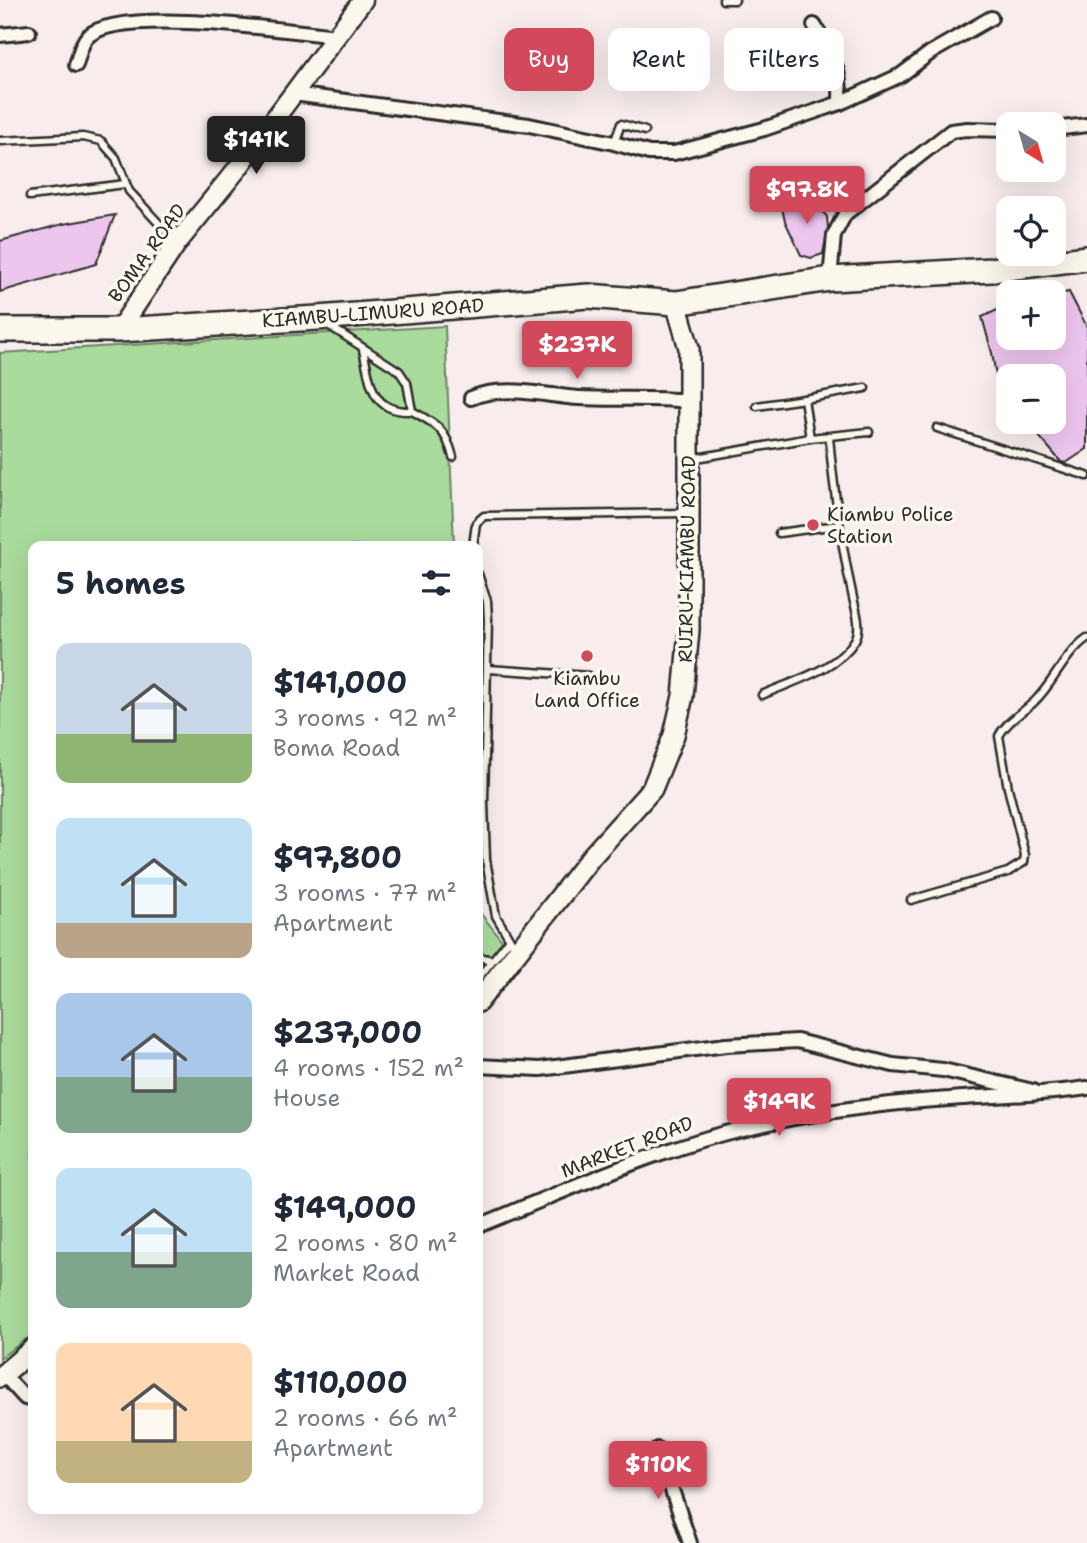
<!DOCTYPE html>
<html lang="en">
<head>
<meta charset="utf-8">
<style>
  :root { --surface:#fff; --page:#f2f2f3; --text:#1f2937; --muted:#747a83; --accent:#d1495b }
  body { margin:0; font-family:"Shantell Sans",sans-serif; background:var(--page); color:var(--text); height:100vh; display:flex; flex-direction:column; font-size:26px; white-space:nowrap }
  * { box-sizing:border-box; margin:0 }
  p { font-size:23px; color:var(--muted) }
  .icon { flex:none; width:38px; height:38px; fill:none; stroke:currentColor; stroke-width:2; stroke-linecap:round; stroke-linejoin:round }
  .map { position:relative; flex:1; overflow:hidden }
  .side { position:absolute; left:28px; top:541px; width:455px; height:973px; display:flex; flex-direction:column; background:var(--surface); border-radius:14px; box-shadow:0 7px 28px #0002 }
  .side>* { flex:none }
  .hud { position:absolute; left:504px; top:28px; width:478px; height:63px; display:flex; gap:14px }
  .needle { width:46px; rotate:143deg }
  .controls { position:absolute; left:996px; top:112px; display:grid; gap:14px }
  .controls a { display:grid; place-items:center; width:70px; height:70px; border-radius:14px; background:var(--surface); box-shadow:0 7px 28px #0002; font-size:35px }
  .price { position:absolute; translate:-50% -60px; padding:0 16px; border-radius:7px; background:var(--accent); color:#fff; font-size:23px; line-height:46px; filter:drop-shadow(0 2px 4px #0008) }
  .price::after { content:''; position:absolute; left:50%; top:42px; width:21px; height:16px; margin-left:-10px; background:inherit; clip-path:polygon(0 0,100% 0,50% 100%) }
  .price.selected { background:#222; color:#fff }
  ul { padding:0; list-style:none }
  li { display:flex; align-items:center; gap:21px; height:175px; padding:0 28px }
  li span { display:grid; place-items:center; flex:none; width:196px; height:140px; border-radius:14px; color:#555 }
  li>.icon { margin-inline-start:auto }
  span .icon { width:84px; height:84px; fill:#fffc; stroke-width:1 }
  li b { font-size:30px }
  h2 { display:flex; justify-content:space-between; align-items:center; height:84px; padding:0 28px; font-size:30px }
  .pill { padding:0 24px; border-radius:14px; background:var(--surface); box-shadow:0 7px 28px #0002; font-size:24px; line-height:63px }
  .pill.selected { background:var(--accent); color:#fff }
  .map>svg:first-child { display:block }
</style>
</head>
<body>
<div class="map">
<svg width="1087" height="1543" viewBox="0 0 1087 1543">
  <rect width="100%" height="100%" fill="#f8edec"/>
  <filter id="ink" filterUnits="userSpaceOnUse"><feTurbulence type="fractalNoise" baseFrequency=".0143" numOctaves="2"/><feDisplacementMap in="SourceGraphic" scale="14" xChannelSelector="R" yChannelSelector="G"/><feConvolveMatrix kernelMatrix="1 2 1 2 8 2 1 2 1" color-interpolation-filters="sRGB"/></filter>
  <g filter="url(#ink)">
    <!-- green -->
    <g fill="#a9db9c" stroke="#6a8364" stroke-width="2">
      <polygon points="445,326 454,546 33,546 33,1334 0,1358 0,353"/>
      <polygon points="478,910 510,951 478,988"/>
    </g>
    <!-- building -->
    <g fill="#edc6ee" stroke="#2b2b2b" stroke-width="2">
      <polygon points="811,196 827,217 828,228 823,254 811,258 801,255 785,221 781,204"/>
      <polygon points="115,215 96,264 0,292 0,241 63,224"/>
      <polygon points="1069,292 1087,327 1087,449 1066,463 1061,462 1027,422 1054,422 1054,376 1008,376 1008,399 998,387 992,353 982,317 1008,305 1008,338 1054,338 1054,295"/>
    </g>
    <g fill="none" stroke-linecap="round" stroke-linejoin="round">
      <!-- lane casing -->
      <g stroke="#2b2b2b" stroke-width="11">
        <g id="lane">
          <polyline points="723,0 735,0"/>
          <polyline points="0,141 83,137 101,141 116,158 129,191 176,242"/>
          <polyline points="614,143 621,124 645,131"/>
          <polyline points="30,196 125,184"/>
          <path d="M328 325 399 371 407 383 412 411C436 424 446 429 453 457"/>
          <path d="M363 350C371 382 370 413 412 411"/>
          <polyline points="804,399 865,388"/>
          <polyline points="757,406 804,399 810,438"/>
          <polyline points="937,428 1087,476"/>
          <polyline points="691,459 810,438 869,432"/>
          <polyline points="779,533 838,525"/>
          <polyline points="473,546 476,523 484,516 686,513"/>
          <polyline points="478,574 487,601 488,619 484,802 486,860 496,916 515,948"/>
          <polyline points="488,669 589,676"/>
          <path d="M762 695C791 682 838 669 855 640 862 628 856 611 853 598 841 543 834 493 829 437"/>
          <path d="M911 900 1008 872 1024 862 1025 855 1008 788 999 736C1006 722 1022 713 1034 702 1054 683 1064 654 1087 638"/>
          <polyline points="478,957 492,960"/>
          <polyline points="478,978 509,940"/>
        </g>
      </g>
      <!-- street casing -->
      <g stroke="#2b2b2b" stroke-width="18">
        <g id="street">
          <path d="M814 25C831 51 842 71 840 103"/>
          <polyline points="0,35 29,32"/>
          <path d="M76 65C79 56 81 43 88 36 122 6 289 31 337 36"/>
          <polyline points="293,94 529,125 614,143 649,153 674,153 764,129 840,103 901,75 930,53 991,18"/>
          <polyline points="1054,129 1087,125"/>
          <polyline points="830,279 834,235 845,214 951,131 967,129 1008,130"/>
          <path d="M471 398C503 384 546 396 579 398 616 400 652 397 688 401"/>
          <polyline points="478,1066 540,1069 726,1045 797,1041 893,1065 943,1070 1033,1091"/>
          <path d="M478 1226C571 1189 665 1144 764 1124 824 1111 887 1103 949 1099 995 1095 1041 1095 1087 1088"/>
          <polyline points="3,1374 25,1398 33,1400"/>
          <polyline points="658,1449 690,1543"/>
        </g>
      </g>
      <!-- secondary casing -->
      <g stroke="#2b2b2b" stroke-width="23">
        <polyline id="secondary" points="119,330 177,243 238,168 363,0"/>
      </g>
      <!-- primary casing -->
      <g stroke="#2b2b2b" stroke-width="24">
        <g id="primary">
          <polyline points="478,1002 591,857 652,789 674,735 683,696 689,630 689,348 676,303"/>
          <polyline points="0,1377 33,1349"/>
        </g>
      </g>
      <!-- highway casing -->
      <g stroke="#2b2b2b" stroke-width="28">
        <polyline id="highway" points="0,330 119,330 318,318 588,296 676,303 830,279 991,270 1087,258"/>
      </g>
      <!-- lane -->
      <use href="#lane" stroke="#fbf7ec" stroke-width="6"/>
      <!-- street -->
      <use href="#street" stroke="#fbf7ec" stroke-width="12"/>
      <!-- secondary -->
      <use href="#secondary" stroke="#fbf7ec" stroke-width="18"/>
      <!-- primary -->
      <use href="#primary" stroke="#fbf7ec" stroke-width="19"/>
      <!-- highway -->
      <use href="#highway" stroke="#fbf7ec" stroke-width="23"/>
    </g>
  </g>
  <!-- markers -->
  <g fill="#d1495b" stroke="#fbf7ec" stroke-width="2.5">
    <circle cx="813" cy="525" r="7"/>
    <circle cx="587" cy="656" r="7"/>
  </g>
  <g text-anchor="middle" dominant-baseline="central" stroke-width="7" stroke-linejoin="round" paint-order="stroke">
    <!-- street labels -->
    <g font-size="19" fill="#2b2b2b" stroke="#fbf7ec">
      <text transform="translate(147 253) rotate(-54)">BOMA ROAD</text>
      <text transform="translate(373 313) rotate(-4)">KIAMBU-LIMURU ROAD</text>
      <text transform="translate(687 559) rotate(-89)">RUIRU-KIAMBU ROAD</text>
      <text transform="translate(627 1147) rotate(-21)">MARKET ROAD</text>
    </g>
    <!-- poi labels -->
    <g font-size="19" fill="#2b2b2b" stroke="#fbf7ec" text-anchor="start">
      <text x="827" y="514">Kiambu Police<tspan x="827" dy="22">Station</tspan></text>
      <text x="587" y="678" text-anchor="middle">Kiambu<tspan x="587" dy="22">Land Office</tspan></text>
    </g>
  </g>
</svg>
<div class="controls">
<a><svg class="needle" viewBox="-14 -14 28 28"><path d="M0-13l5 13h-10z" fill="#e53935"/><path d="M0 13l5-13h-10z" fill="#747a83"/></svg></a>
<a><svg class="icon" aria-label="locate" viewBox="0 0 24 24"><circle cx="12" cy="12" r="6"/><path d="M12 2v4M12 18v4M2 12h4M18 12h4"/></svg></a>
<a>+</a>
<a>−</a>
</div>
<b class="price selected" style="left:256px;top:176px">$141K</b>
<b class="price" style="left:807px;top:226px">$97.8K</b>
<b class="price" style="left:577px;top:381px">$237K</b>
<b class="price" style="left:779px;top:1138px">$149K</b>
<b class="price" style="left:658px;top:1501px">$110K</b>
<div class="hud">
<a class="pill selected">Buy</a>
<a class="pill">Rent</a>
<a class="pill">Filters</a>
</div>
<section class="side">
<h2>5 homes<svg class="icon" aria-label="filters" viewBox="0 0 24 24"><path d="M4 7h16M4 17h16"/><circle cx="9" cy="7" r="2"/><circle cx="15" cy="17" r="2"/></svg></h2>
<ul>
<li><span style="background:linear-gradient(#c9d6e8 65%,#8fb573 0)"><svg class="icon" aria-label="home" viewBox="0 0 24 24"><path d="M3 11l9-7 9 7M6 9v11h12V9"/></svg></span><div><b>$141,000</b><p>3 rooms · 92 m²</p><p>Boma Road</p></div></li>
<li><span style="background:linear-gradient(#bfe0f5 75%,#b9a48a 0)"><svg class="icon" aria-label="home" viewBox="0 0 24 24"><path d="M3 11l9-7 9 7M6 9v11h12V9"/></svg></span><div><b>$97,800</b><p>3 rooms · 77 m²</p><p>Apartment</p></div></li>
<li><span style="background:linear-gradient(#a9c7e8 60%,#7fa58c 0)"><svg class="icon" aria-label="home" viewBox="0 0 24 24"><path d="M3 11l9-7 9 7M6 9v11h12V9"/></svg></span><div><b>$237,000</b><p>4 rooms · 152 m²</p><p>House</p></div></li>
<li><span style="background:linear-gradient(#bfe0f5 60%,#7fa58c 0)"><svg class="icon" aria-label="home" viewBox="0 0 24 24"><path d="M3 11l9-7 9 7M6 9v11h12V9"/></svg></span><div><b>$149,000</b><p>2 rooms · 80 m²</p><p>Market Road</p></div></li>
<li><span style="background:linear-gradient(#ffd9b3 70%,#c2b280 0)"><svg class="icon" aria-label="home" viewBox="0 0 24 24"><path d="M3 11l9-7 9 7M6 9v11h12V9"/></svg></span><div><b>$110,000</b><p>2 rooms · 66 m²</p><p>Apartment</p></div></li>
</ul>
</section>
</div>
</body>
</html>
